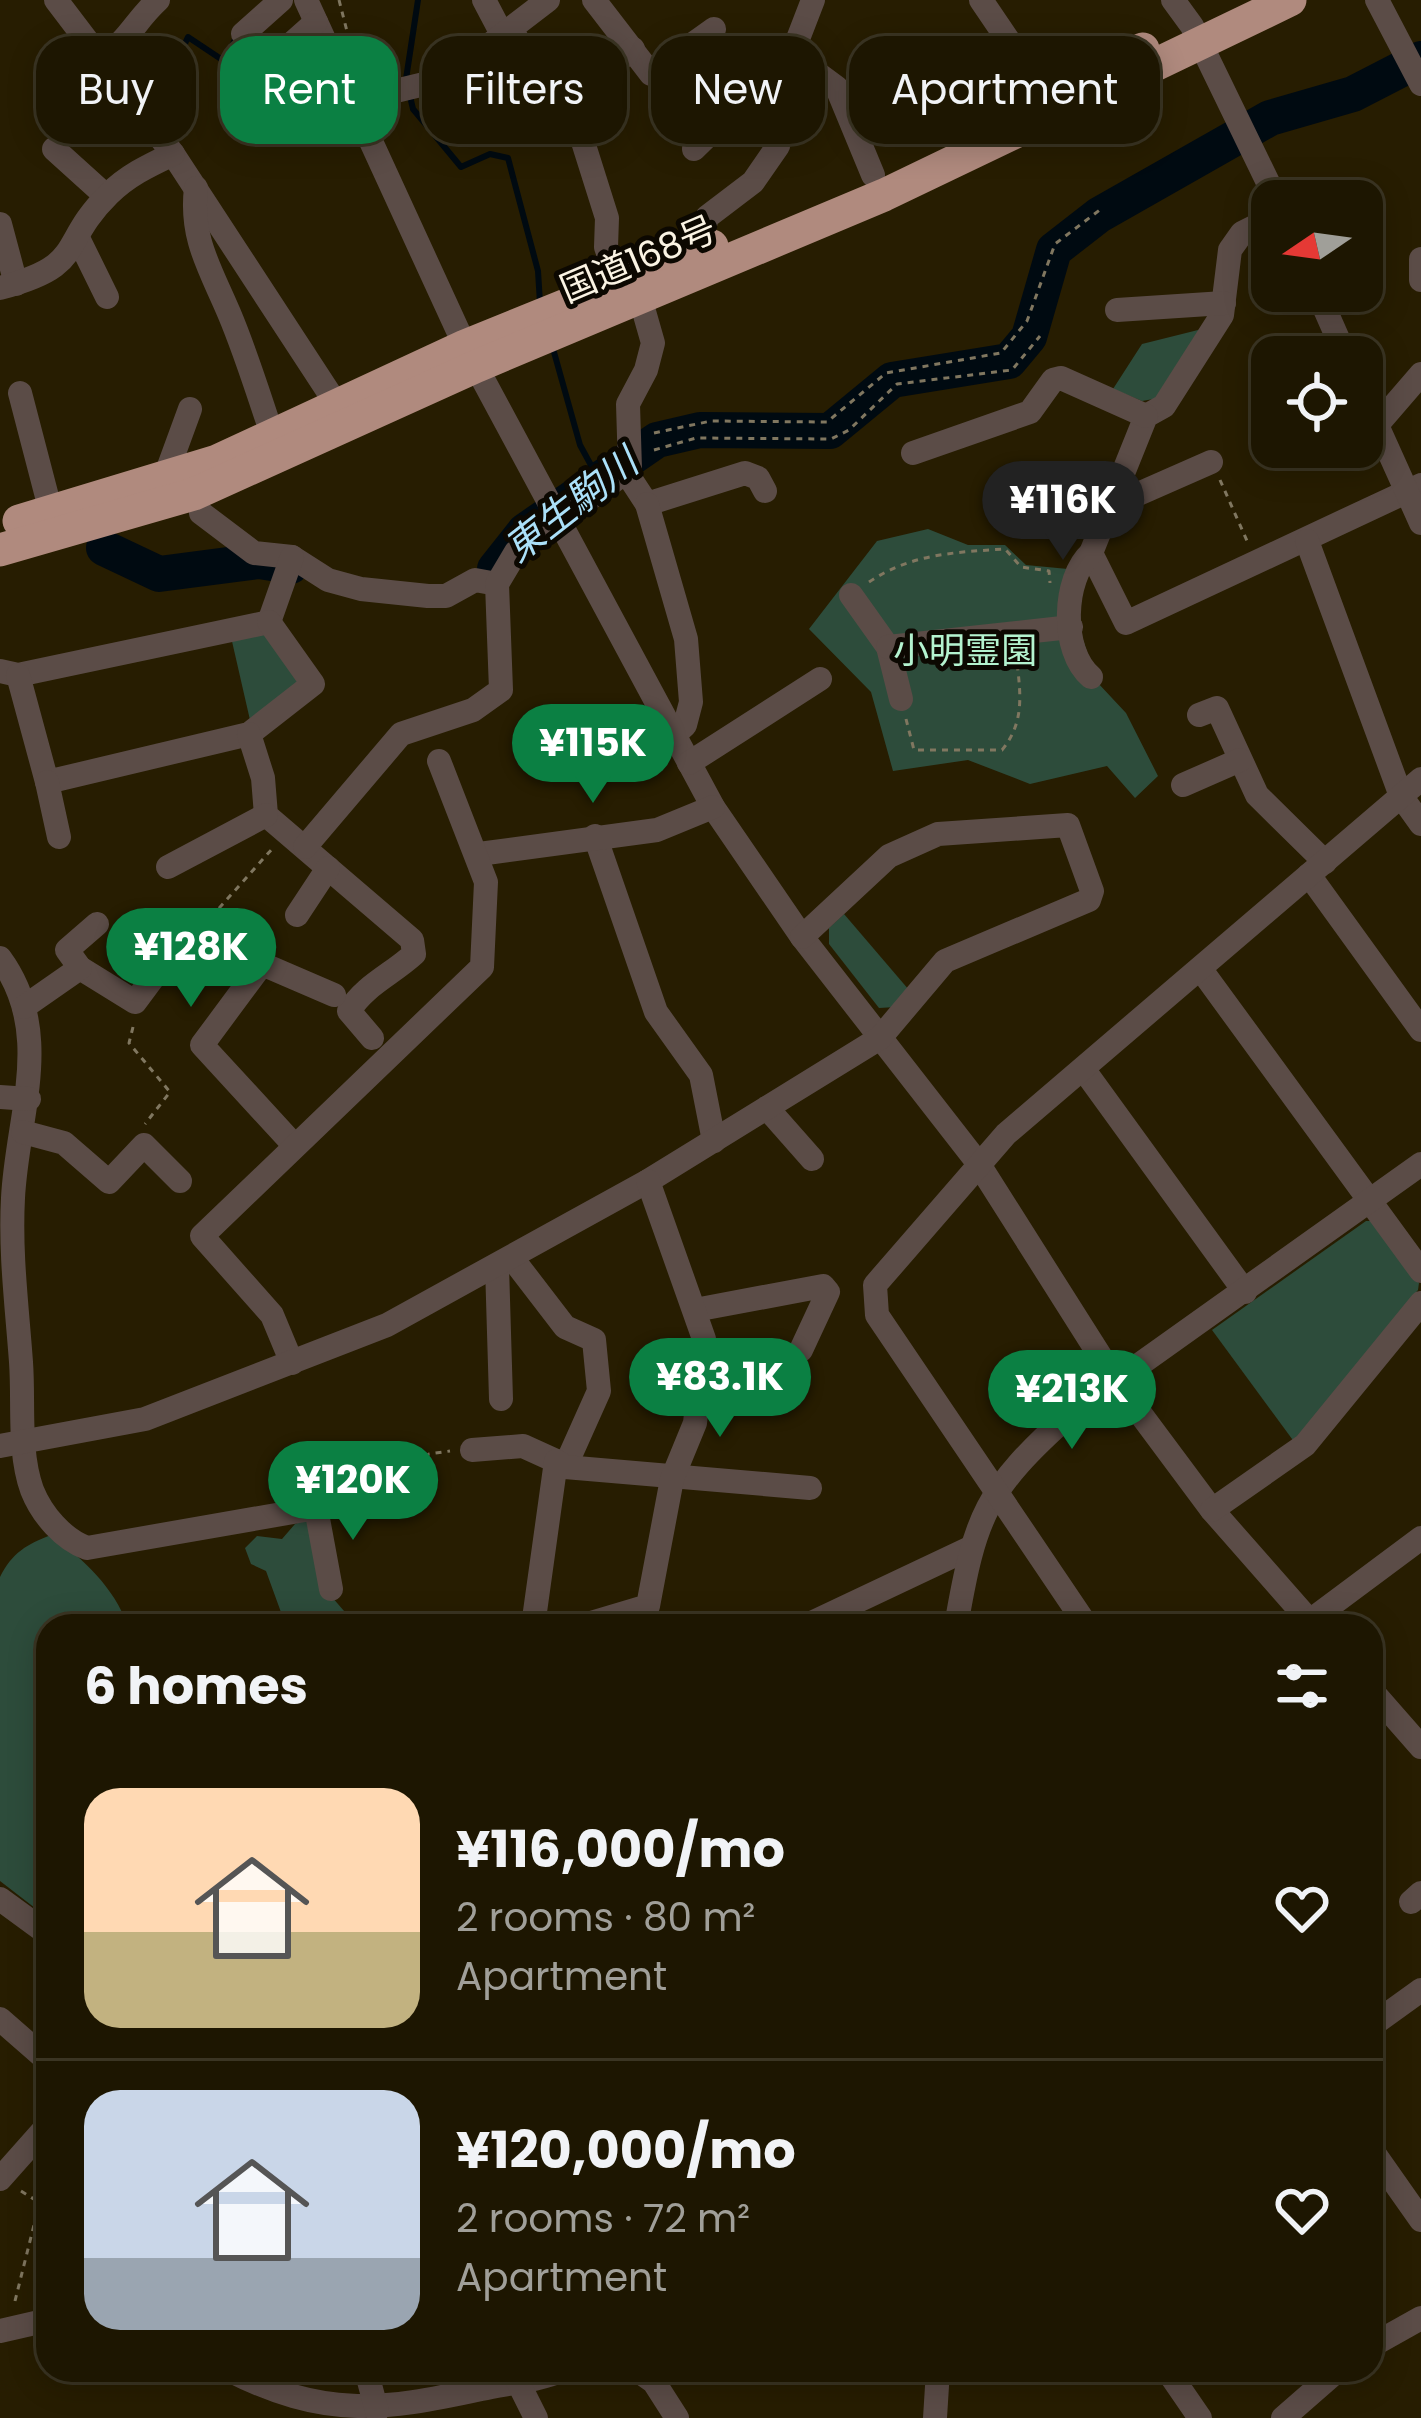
<!DOCTYPE html>
<html lang="en">
<head>
<meta charset="utf-8">
<style>
  :root { --surface:#1d1601; --page:#251f0b; --text:#f1f3f6; --muted:#a09f99; --line:#3b3523; --accent:#0b8043 }
  body { margin:0; font-family:Poppins,"Noto Sans JP",sans-serif; background:var(--page); color:var(--text); height:100vh; display:flex; flex-direction:column; font-size:45px; white-space:nowrap }
  * { box-sizing:border-box; margin:0 }
  p { font-size:39px; color:var(--muted) }
  .icon { flex:none; width:66px; height:66px; fill:none; stroke:currentColor; stroke-width:2; stroke-linecap:round; stroke-linejoin:round }
  .map { position:relative; flex:1; overflow:hidden }
  .side { position:absolute; left:36px; top:1614px; width:1347px; height:768px; display:flex; flex-direction:column; background:var(--surface); border-radius:36px; box-shadow:0 6px 30px #0003,0 0 0 3px var(--line) }
  .side>* { flex:none }
  .top-card { position:absolute; left:36px; top:36px; width:1350px; height:108px; display:flex; gap:24px }
  .needle { width:78px; rotate:257deg }
  .fabs { position:absolute; left:1251px; top:180px; display:grid; gap:24px }
  .fabs a { display:grid; place-items:center; width:132px; height:132px; border-radius:24px; background:var(--surface); box-shadow:0 6px 30px #0003,0 0 0 3px var(--line); font-size:60px }
  .price { position:absolute; translate:-50% -102px; padding:0 27px; border-radius:42px; background:var(--accent); color:#fff; font-size:39px; line-height:78px; filter:drop-shadow(0 3px 6px #0008) }
  .price::after { content:''; position:absolute; left:50%; top:72px; width:36px; height:27px; margin-left:-18px; background:inherit; clip-path:polygon(0 0,100% 0,50% 100%) }
  .price.selected { background:#222; color:#fff }
  ul { padding:0; list-style:none }
  li { display:flex; align-items:center; gap:36px; height:300px; padding:0 48px }
  li+li { border-top:3px solid var(--line) }
  li span { display:grid; place-items:center; flex:none; width:336px; height:240px; border-radius:36px; color:#555 }
  li>.icon { margin-inline-start:auto }
  span .icon { width:144px; height:144px; fill:#fffc; stroke-width:1 }
  li b { font-size:51px }
  h2 { display:flex; justify-content:space-between; align-items:center; height:144px; padding:0 48px; font-size:51px }
  .tag { padding:0 42px; border-radius:36px; background:var(--surface); box-shadow:0 6px 30px #0003,0 0 0 3px var(--line); font-size:42px; line-height:108px }
  .tag.selected { background:var(--accent); color:#fff }
  .map>svg:first-child { display:block }
</style>
</head>
<body>
<div class="map">
<svg width="1421" height="2418" viewBox="0 0 1421 2418">
  <rect width="100%" height="100%" fill="#271d01"/>
  <!-- green -->
  <g fill="#2d4c3b">
    <path d="M1206 328C1190 353 1173 370 1159 398L1142 401 1113 389 1142 344Z"/>
    <polygon points="928,529 968,545 1005,545 1026,565 1068,569 1064,582 1097,682 1126,713 1158,776 1135,798 1107,766 1030,784 968,760 893,771 871,692 809,629 877,541"/>
    <polygon points="263,632 299,684 250,720 231,637"/>
    <polygon points="844,914 909,990 896,1007 879,1008 829,944 829,928"/>
    <polygon points="1366,1221 1376,1221 1419,1283 1418,1290 1295,1443 1212,1330"/>
    <polygon points="311,1518 325,1589 357,1626 286,1626 266,1571 251,1564 245,1548 257,1536 282,1539 295,1524"/>
    <path d="M51 1535C84 1560 114 1587 128 1626H48V1918L0 1881V1577C12 1553 27 1544 51 1535Z"/>
  </g>
  <g fill="none" stroke-linecap="round" stroke-linejoin="round">
    <!-- stream -->
    <g stroke="#000a11" stroke-width="6">
      <polyline points="128,47 182,50 188,37 224,61 236,38"/>
      <polyline points="406,79 418,0"/>
      <polyline points="409,92 413,109 461,167 490,154 508,158 538,271 540,303"/>
      <polyline points="552,345 580,445 598,478"/>
    </g>
    <!-- river -->
    <g stroke="#000a11" stroke-width="36">
      <polyline points="104,548 159,574 259,561 291,566"/>
      <polyline points="495,569 525,531 657,440 700,430 830,431 892,380 1009,361 1029,337 1054,250 1099,215 1270,118 1353,94 1421,59"/>
    </g>
    <!-- path -->
    <g stroke="#807760" stroke-width="3" stroke-dasharray="6 6" stroke-linecap="butt">
      <polyline points="339,0 349,39"/>
      <polyline points="654,433 711,421 827,422 886,373 1001,353 1027,321 1055,244 1101,209"/>
      <polyline points="654,450 696,438 831,439 849,430 897,384 1012,370 1040,336"/>
      <polyline points="1220,480 1248,543"/>
      <path d="M869 582C910 554 956 552 1005 549L1021 567 1049 571 1050 583"/>
      <path d="M906 719 914 750H1002C1024 723 1021 696 1017 663L1005 664V659"/>
      <polyline points="179,953 272,849"/>
      <polyline points="133,1027 129,1043 170,1092 145,1124"/>
      <polyline points="340,1500 386,1485 429,1454 450,1451"/>
      <polyline points="21,2191 48,2208"/>
      <polyline points="15,2301 39,2205"/>
    </g>
    <!-- minor -->
    <g stroke="#5b4c47" stroke-width="24">
      <polyline points="56,0 173,154 337,405"/>
      <polyline points="306,0 465,346 713,807 802,937 978,1163 1116,1381 1212,1510 1314,1626"/>
      <polyline points="484,0 504,38"/>
      <polyline points="594,0 651,74 714,29"/>
      <polyline points="981,0 1046,96"/>
      <polyline points="1173,0 1192,26 1277,201"/>
      <polyline points="1377,0 1421,84"/>
      <polyline points="512,32 578,126 607,218 606,247 619,285"/>
      <polyline points="243,34 281,0"/>
      <polyline points="796,44 810,68 837,88 873,175"/>
      <path d="M101 58C129 41 134 22 158 0"/>
      <polyline points="235,94 316,22"/>
      <polyline points="350,102 445,79 548,0"/>
      <polyline points="564,102 633,49"/>
      <polyline points="54,149 106,196"/>
      <polyline points="694,149 743,101 754,101"/>
      <path d="M196 188C190 238 210 268 229 313 246 353 259 396 273 437"/>
      <polyline points="1272,218 1242,233 1230,250 1222,315 1164,406 1146,416 1091,553 1126,623 1421,485"/>
      <polyline points="0,224 16,284"/>
      <polyline points="78,238 107,297"/>
      <polyline points="698,252 707,217 753,182 778,146 754,101 796,44 813,0"/>
      <polyline points="1421,259 1421,280"/>
      <path d="M0 288C88 265 57 245 109 194 128 175 150 165 173 154"/>
      <polyline points="1317,291 1346,357"/>
      <polyline points="1117,310 1224,303"/>
      <polyline points="1362,392 1421,523"/>
      <polyline points="20,393 51,512"/>
      <polyline points="1377,425 1421,374"/>
      <polyline points="913,453 1030,412 1053,380 1061,378 1146,416"/>
      <polyline points="626,472 647,504 745,473 758,478 765,491"/>
      <polyline points="164,480 190,409"/>
      <polyline points="647,504 686,639 691,702 685,725 674,735"/>
      <polyline points="1111,506 1211,462"/>
      <polyline points="201,513 254,553 292,557 328,580 361,589 428,596 446,596 475,580 497,584"/>
      <polyline points="1307,541 1401,796 1421,824"/>
      <polyline points="851,595 888,647 901,699"/>
      <polyline points="269,622 292,557"/>
      <polyline points="888,647 1071,627"/>
      <polyline points="0,671 18,675 269,622"/>
      <polyline points="18,675 47,782 249,734 313,684 269,622"/>
      <path d="M1091 677C1060 651 1063 578 1091 553"/>
      <polyline points="1199,715 1217,708 1257,795 1325,862"/>
      <path d="M249 734 263 778 266 815 412 940 414 954C391 975 365 985 349 1011L372 1038"/>
      <polyline points="689,763 820,679"/>
      <polyline points="47,782 59,837"/>
      <polyline points="1183,785 1240,760"/>
      <polyline points="595,836 656,1012 701,1075 714,1141"/>
      <polyline points="305,847 401,734 473,710 501,690 497,584 516,552 630,469 628,404 646,370 653,343 641,301"/>
      <polyline points="479,854 657,830 713,807"/>
      <polyline points="168,867 266,815"/>
      <polyline points="1309,875 1421,1030"/>
      <polyline points="297,915 328,868"/>
      <path d="M0 958C55 1033 17 1115 13 1198 10 1253 17 1307 21 1362 24 1403 18 1451 32 1490 42 1515 63 1539 87 1548L316 1508 331 1589"/>
      <polyline points="80,968 135,1002 161,967"/>
      <polyline points="1202,971 1421,1271"/>
      <polyline points="24,1007 80,968 67,950 97,924"/>
      <polyline points="1084,1070 1245,1292"/>
      <polyline points="0,1097 29,1099"/>
      <polyline points="767,1108 812,1159"/>
      <polyline points="23,1132 64,1143 109,1182 144,1145 180,1181"/>
      <polyline points="293,1144 202,1045 262,964 334,995"/>
      <polyline points="512,1258 565,1327 594,1340 599,1391 565,1467"/>
      <polyline points="497,1266 501,1399"/>
      <polyline points="695,1310 823,1286 828,1292 801,1350"/>
      <polyline points="292,1363 272,1315 202,1236 482,967 486,882 439,761"/>
      <polyline points="0,1446 145,1419 387,1325 648,1181 880,1038 945,961 1089,900 1092,891 1068,825 938,834 889,856 802,937"/>
      <polyline points="472,1450 523,1446 556,1461"/>
      <polyline points="1212,1510 1305,1445 1421,1303"/>
      <polyline points="533,1626 556,1461 565,1467 810,1488"/>
      <polyline points="581,1626 648,1606 672,1479 695,1423 704,1339 648,1181"/>
      <polyline points="805,1626 970,1548"/>
      <path d="M956 1626C975 1516 985 1490 1070 1414L1421 1164"/>
      <polyline points="1087,1626 877,1315 875,1285 1006,1134 1421,779"/>
      <polyline points="1303,1626 1421,1538"/>
      <polyline points="1371,1690 1421,1747"/>
      <polyline points="0,1899 48,1934"/>
      <polyline points="1411,1902 1421,1893"/>
      <polyline points="0,2019 48,2061"/>
      <polyline points="1371,2026 1421,1990"/>
      <polyline points="1371,2149 1421,2220"/>
      <polyline points="0,2179 48,2125"/>
      <polyline points="0,2331 48,2320"/>
      <polyline points="1371,2346 1421,2318"/>
      <path d="M229 2370C323 2418 381 2411 481 2389 509 2383 537 2381 563 2370"/>
      <polyline points="366,2370 377,2411"/>
      <polyline points="637,2370 654,2382 677,2418"/>
      <polyline points="1167,2370 1200,2418"/>
      <polyline points="518,2382 536,2418"/>
      <polyline points="935,2418 938,2370"/>
      <polyline points="1283,2418 1338,2370"/>
    </g>
    <!-- highway -->
    <g stroke="#b08a7e" stroke-width="33">
      <polyline points="1043,97 1143,49"/>
      <polyline points="19,521 217,461 465,346 712,246"/>
      <polyline points="0,550 194,494 477,366 884,195 1290,0"/>
    </g>
  </g>
  <g text-anchor="middle" dominant-baseline="central" stroke-width="10" stroke-linejoin="round" paint-order="stroke">
    <!-- street labels -->
    <g font-size="36" fill="#faf3e3" stroke="#0c0801">
      <text transform="translate(638 259) rotate(-23)">国道168号</text>
    </g>
    <!-- park labels -->
    <g font-size="36" fill="#b4f3cf" stroke="#0c0801">
      <text x="965" y="650">小明霊園</text>
    </g>
    <!-- water labels -->
    <g font-size="39" font-style="italic" fill="#abe0f9" stroke="#0c0801">
      <text transform="translate(571 505) rotate(-38)">東生駒川</text>
    </g>
  </g>
</svg>
<div class="fabs">
<a><svg class="needle" viewBox="-14 -14 28 28"><path d="M0-13l5 13h-10z" fill="#e53935"/><path d="M0 13l5-13h-10z" fill="#a09f99"/></svg></a>
<a><svg class="icon" aria-label="locate" viewBox="0 0 24 24"><circle cx="12" cy="12" r="6"/><path d="M12 2v4M12 18v4M2 12h4M18 12h4"/></svg></a>
</div>
<b class="price selected" style="left:1063px;top:563px">¥116K</b>
<b class="price" style="left:593px;top:806px">¥115K</b>
<b class="price" style="left:191px;top:1010px">¥128K</b>
<b class="price" style="left:720px;top:1440px">¥83.1K</b>
<b class="price" style="left:1072px;top:1452px">¥213K</b>
<b class="price" style="left:353px;top:1543px">¥120K</b>
<div class="top-card">
<a class="tag">Buy</a>
<a class="tag selected">Rent</a>
<a class="tag">Filters</a>
<a class="tag">New</a>
<a class="tag">Apartment</a>
</div>
<section class="side">
<h2>6 homes<svg class="icon" aria-label="filters" viewBox="0 0 24 24"><path d="M4 7h16M4 17h16"/><circle cx="9" cy="7" r="2"/><circle cx="15" cy="17" r="2"/></svg></h2>
<ul>
<li><span style="background:linear-gradient(#ffd9b3 60%,#c2b280 0)"><svg class="icon" aria-label="home" viewBox="0 0 24 24"><path d="M3 11l9-7 9 7M6 9v11h12V9"/></svg></span><div><b>¥116,000/mo</b><p>2 rooms · 80 m²</p><p>Apartment</p></div><svg class="icon" aria-label="heart" viewBox="0 0 24 24"><path d="M12 20l-8-8c-3-5 5-10 8-4 3-6 11-1 8 4z"/></svg></li>
<li><span style="background:linear-gradient(#c9d6e8 70%,#9aa5b1 0)"><svg class="icon" aria-label="home" viewBox="0 0 24 24"><path d="M3 11l9-7 9 7M6 9v11h12V9"/></svg></span><div><b>¥120,000/mo</b><p>2 rooms · 72 m²</p><p>Apartment</p></div><svg class="icon" aria-label="heart" viewBox="0 0 24 24"><path d="M12 20l-8-8c-3-5 5-10 8-4 3-6 11-1 8 4z"/></svg></li>
</ul>
</section>
</div>
</body>
</html>
